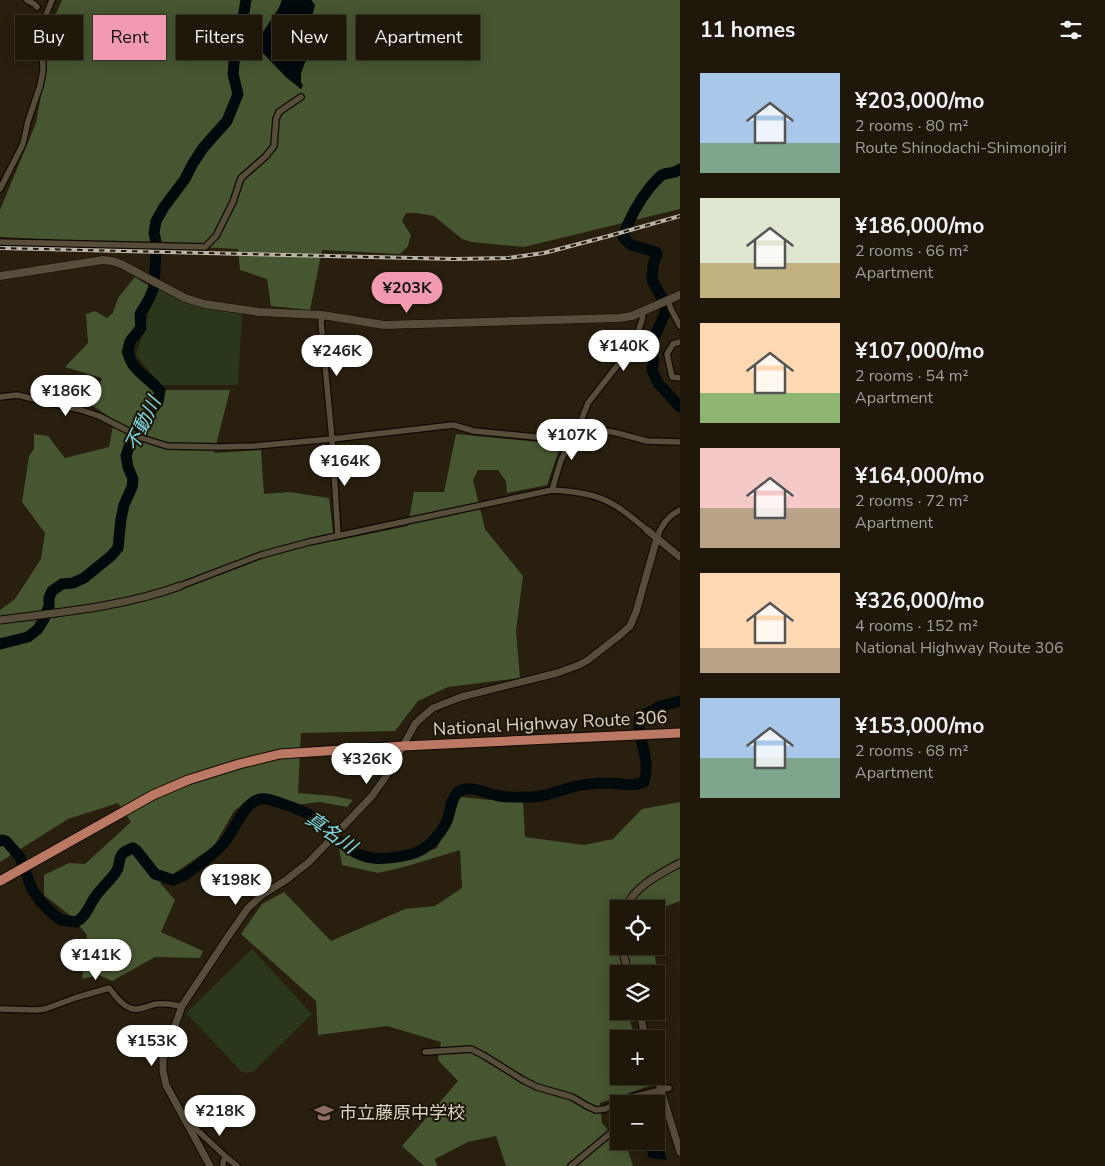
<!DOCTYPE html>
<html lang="en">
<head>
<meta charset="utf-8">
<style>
  :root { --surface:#1e170a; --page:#2b2418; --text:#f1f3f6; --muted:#a19f9c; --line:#3c362b; --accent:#f19ab1 }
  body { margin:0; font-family:"Nunito Sans","Noto Sans JP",sans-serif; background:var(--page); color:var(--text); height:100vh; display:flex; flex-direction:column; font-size:19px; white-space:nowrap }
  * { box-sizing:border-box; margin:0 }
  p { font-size:16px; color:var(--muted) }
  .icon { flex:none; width:28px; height:28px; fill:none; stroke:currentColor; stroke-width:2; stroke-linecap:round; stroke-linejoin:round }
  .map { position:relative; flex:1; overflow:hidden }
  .side { display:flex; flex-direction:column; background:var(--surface); width:425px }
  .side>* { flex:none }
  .guide { position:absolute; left:15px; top:15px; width:475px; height:45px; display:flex; gap:10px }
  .controls { position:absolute; left:610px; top:900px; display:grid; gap:10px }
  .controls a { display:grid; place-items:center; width:55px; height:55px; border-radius:0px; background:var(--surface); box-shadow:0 2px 12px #0003,0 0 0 1px var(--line); font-size:25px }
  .price { position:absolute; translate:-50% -42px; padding:0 11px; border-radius:18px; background:#fff; color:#222; font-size:16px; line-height:32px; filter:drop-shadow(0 1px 2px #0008) }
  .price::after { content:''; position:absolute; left:50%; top:30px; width:15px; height:11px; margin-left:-8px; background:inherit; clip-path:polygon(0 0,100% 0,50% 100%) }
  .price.current { background:var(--accent); color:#111 }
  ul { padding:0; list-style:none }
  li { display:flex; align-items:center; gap:15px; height:125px; padding:0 20px }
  li span { display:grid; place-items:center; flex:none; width:140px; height:100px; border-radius:0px; color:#555 }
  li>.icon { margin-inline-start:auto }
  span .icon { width:60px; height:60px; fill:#fffc; stroke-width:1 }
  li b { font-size:21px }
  h2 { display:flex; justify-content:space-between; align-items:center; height:60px; padding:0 20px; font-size:21px }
  .pill { padding:0 18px; border-radius:0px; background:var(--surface); box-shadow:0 2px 12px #0003,0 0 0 1px var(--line); font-size:18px; line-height:45px }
  .pill.current { background:var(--accent); color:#111 }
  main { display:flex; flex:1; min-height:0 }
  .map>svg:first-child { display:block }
</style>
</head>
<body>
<main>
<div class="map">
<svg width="680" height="1166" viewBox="0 0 680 1166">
  <rect width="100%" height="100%" fill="#281f0e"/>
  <!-- green -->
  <g fill="#2b371a">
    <polygon points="157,286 202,307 242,314 238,385 161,385 136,355"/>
    <polygon points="252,949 312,1014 253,1072 243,1073 186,1013"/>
  </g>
  <!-- forest -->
  <g fill="#465630">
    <polygon points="62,0 282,0 279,8 263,32 251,41 286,77 301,89 301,73 306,60 306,37 315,5 311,0 680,0 680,209 524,247 472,242 462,239 434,216 416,213 406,213 402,221 411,235 408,246 400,254 322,250 310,310 271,306 267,279 240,270 238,249 0,237 0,210 36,123 52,34 51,25"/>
    <polygon points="135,277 149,286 146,298 136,312 135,326 125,339 121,352 129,369 151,390 230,390 214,453 261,450 264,494 289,492 329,498 334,541 408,526 414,492 444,492 456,434 561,444 547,485 507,493 506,481 498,470 478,470 473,480 485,529 523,576 516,631 520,678 448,687 418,701 395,731 301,733 298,793 333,796 353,800 347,807 320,802 295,805 269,795 253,796 234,811 214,846 160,883 175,900 161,932 203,951 200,958 155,957 112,981 99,975 82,979 87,935 72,917 44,895 44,875 69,863 85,864 131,822 118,803 68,819 0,862 0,610 15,599 41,559 45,533 22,502 29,456 34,449 34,434 48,436 65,458 109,447 114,420 93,406 102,378 65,367 88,343 86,314 95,311 107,318 113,313 118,298"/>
    <path d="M460 797 490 800 523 801 525 837 584 845 613 839 642 809 680 802V901L656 910V909H619V946H654L659 991 656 994V974H619V1011H640L630 1022 636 1039H619V1076H649L652 1085 600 1103 602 1123 613 1136 619 1135V1141H625L633 1166H506L496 1136 468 1142 435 1159 437 1166H424L402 1146 458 1081 438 1060 441 1042 387 1026 318 1035 316 1001 241 934 262 904 284 892 331 941 405 909 435 906 462 888 460 850 404 867 378 873 342 865 338 843C342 846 346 850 350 852 379 868 408 859 437 848L456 809Z"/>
  </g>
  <!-- water -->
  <g fill="#00090c">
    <polygon points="282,0 311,0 315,5 306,37 306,60 301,73 301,82 303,86 301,89 286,77 251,40 263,32 279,8"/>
    <polygon points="656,1123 667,1160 649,1158 644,1141 656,1141"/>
  </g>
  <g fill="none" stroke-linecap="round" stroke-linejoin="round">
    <!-- river -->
    <g stroke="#00090c" stroke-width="11">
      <path d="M680 169C675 174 668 172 662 175 658 178 654 183 651 186 638 202 629 219 623 237L631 245 656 252 657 254 653 265 652 280 662 298 665 306V313L651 345V351L654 361 652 370 658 383 680 407"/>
      <path d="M0 644 28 637 38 629 44 619 49 606V598L52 591 62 584 73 583 84 578 111 556 118 548 121 519 124 505 132 487 133 479 128 467 126 456 129 447 142 423 158 402 160 391C148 376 120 365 131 340 134 336 138 333 141 328L140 314 149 299 154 287 156 253V242L154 233 156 221 164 207 185 179 192 165 203 148 227 121 238 94 233 74 236 41 243 18 246 0"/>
      <path d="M0 841 2 840 6 841 20 857 32 889 41 902 53 914 61 920 76 922C86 917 89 906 95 897 101 888 110 881 116 872 123 861 114 855 133 848L137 851 155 874 173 880 185 875C198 865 212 856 223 844 234 833 244 800 261 799 267 798 274 801 280 803 289 806 299 809 308 814 329 827 346 856 373 858 377 859 383 858 388 858 416 856 432 849 446 823 452 812 449 792 465 789 475 787 485 793 495 795 503 798 523 797 532 797 546 797 560 790 573 787 582 784 593 784 603 783 617 782 631 788 644 782 652 757 635 738 640 716L652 711 658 707 680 701"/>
    </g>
    <!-- minor casing -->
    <g stroke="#100900" stroke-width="8">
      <g id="minor">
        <polyline points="27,0 34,4 37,7"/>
        <polyline points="0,189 23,144 28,121 40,86 43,71 42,33 45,17 52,0"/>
        <polyline points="0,242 205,247 216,236 233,202 241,178 266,156 274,146 276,119 279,112 301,97"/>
        <polyline points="668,300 671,309 680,326"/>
        <polyline points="322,315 321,322 332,439 338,536"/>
        <polyline points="680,342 673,344 667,354 672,377 680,378"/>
        <polyline points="0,397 17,395 81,410 99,416 142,438 167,446 220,447 255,446 332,439 453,425 474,431 567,440 571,441"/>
        <polyline points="579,426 617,433 647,441 680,442"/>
        <polyline points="552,490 561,460 579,426 588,403 620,362 638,332 642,320 643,312"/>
        <path d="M657 538C661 525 668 516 680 510"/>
        <path d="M180 586 261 555 309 542 552 490C571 491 592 493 609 502 623 509 635 520 647 530"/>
        <path d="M0 1009 36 1010 45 1009 75 998 109 988C115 995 121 1005 130 1008 138 1012 148 1005 157 1004 166 1003 174 1005 182 1006"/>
        <polyline points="425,1052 471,1049 483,1055 523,1080 537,1087 572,1097 587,1106 596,1110 605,1109 632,1097 669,1088"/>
        <polyline points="188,1124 196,1129 226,1157 223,1162 223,1166"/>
        <polyline points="226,1157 237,1166"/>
        <polyline points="571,1166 619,1126"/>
      </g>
    </g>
    <!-- tertiary casing -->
    <g stroke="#100900" stroke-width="9">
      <g id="tertiary">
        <polyline points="647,530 680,557"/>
        <path d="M0 620C61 612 122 607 180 586"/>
        <path d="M625 909C634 886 660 874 680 863"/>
        <polyline points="622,946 628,974"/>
        <polyline points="639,1011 646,1039"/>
        <polyline points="656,1074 680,1152"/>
        <polyline points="210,1166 166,1085 163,1071 163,1059 182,1006 227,938 248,908 262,895 286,880 309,862 372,796 389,772 415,724 420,719 433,708 461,697 557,673 579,665 588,660 620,635 630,626 636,612 657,538"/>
      </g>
    </g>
    <!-- secondary casing -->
    <g stroke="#100900" stroke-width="9">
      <polyline id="secondary" points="0,276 103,260 112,261 121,264 185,298 204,304 259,312 322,315 384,325 619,318 632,316 680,295"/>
    </g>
    <!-- trunk casing -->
    <g stroke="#100900" stroke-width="11">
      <polyline id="trunk" points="0,881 153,795 188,780 239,764 280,754 403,746 680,733"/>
    </g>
    <!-- minor -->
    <use href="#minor" stroke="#574d3b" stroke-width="5.5"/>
    <!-- tertiary -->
    <use href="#tertiary" stroke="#574d3b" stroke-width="7"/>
    <!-- secondary -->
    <use href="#secondary" stroke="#574d3b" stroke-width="8"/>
    <!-- trunk -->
    <use href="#trunk" stroke="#bb7863" stroke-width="9"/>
    <!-- rail casing -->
    <g stroke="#bbb5a9" stroke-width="4">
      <polyline id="rail" points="0,248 455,259 508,258 544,253 609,236 680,216"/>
    </g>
    <!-- rail -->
    <use href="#rail" stroke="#1e1605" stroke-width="2" stroke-dasharray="5.5" stroke-linecap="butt"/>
  </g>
  <!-- icons -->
  <defs>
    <g id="school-bare" transform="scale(1.5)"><path d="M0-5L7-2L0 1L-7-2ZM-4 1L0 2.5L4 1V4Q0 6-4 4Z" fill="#8d6e63" stroke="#1e1605" stroke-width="2.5" paint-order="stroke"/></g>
  </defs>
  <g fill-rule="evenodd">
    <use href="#school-bare" x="324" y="1113"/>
  </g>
  <g text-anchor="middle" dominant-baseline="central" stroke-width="4" stroke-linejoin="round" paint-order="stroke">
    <!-- street labels -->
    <g font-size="18" fill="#d9d4c9" stroke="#1e1605">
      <text transform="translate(550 723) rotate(-3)">National Highway Route 306</text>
    </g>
    <!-- poi labels -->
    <g font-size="18" fill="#d9d4c9" stroke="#1e1605" text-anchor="start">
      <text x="339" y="1113">市立藤原中学校</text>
    </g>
    <!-- water labels -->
    <g font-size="19" font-style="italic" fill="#7edbeb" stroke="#1e1605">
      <text transform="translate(143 424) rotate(-64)">不動川</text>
      <text transform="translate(331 833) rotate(35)">真名川</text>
    </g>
  </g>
</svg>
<div class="controls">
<a><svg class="icon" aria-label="locate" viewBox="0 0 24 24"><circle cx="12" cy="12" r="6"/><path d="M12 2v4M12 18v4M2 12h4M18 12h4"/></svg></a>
<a><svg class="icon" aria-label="layers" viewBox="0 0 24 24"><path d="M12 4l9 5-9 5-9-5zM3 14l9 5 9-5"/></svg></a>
<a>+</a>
<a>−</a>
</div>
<b class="price current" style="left:407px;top:314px">¥203K</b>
<b class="price" style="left:624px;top:372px">¥140K</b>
<b class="price" style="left:337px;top:377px">¥246K</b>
<b class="price" style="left:66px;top:417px">¥186K</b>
<b class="price" style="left:572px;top:461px">¥107K</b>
<b class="price" style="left:345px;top:487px">¥164K</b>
<b class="price" style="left:367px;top:785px">¥326K</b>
<b class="price" style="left:236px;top:906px">¥198K</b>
<b class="price" style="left:96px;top:981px">¥141K</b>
<b class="price" style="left:152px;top:1067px">¥153K</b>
<b class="price" style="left:220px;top:1137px">¥218K</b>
<div class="guide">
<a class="pill">Buy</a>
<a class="pill current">Rent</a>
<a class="pill">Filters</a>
<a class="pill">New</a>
<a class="pill">Apartment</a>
</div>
</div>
<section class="side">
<h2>11 homes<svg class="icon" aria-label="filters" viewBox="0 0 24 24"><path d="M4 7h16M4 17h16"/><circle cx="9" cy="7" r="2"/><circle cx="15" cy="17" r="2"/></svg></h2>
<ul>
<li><span style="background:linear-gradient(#a9c7e8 70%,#7fa58c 0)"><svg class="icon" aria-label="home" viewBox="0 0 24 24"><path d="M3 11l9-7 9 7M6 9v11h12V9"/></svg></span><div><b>¥203,000/mo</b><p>2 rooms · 80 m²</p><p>Route Shinodachi-Shimonojiri</p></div></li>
<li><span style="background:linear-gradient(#dfe7d0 65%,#c2b280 0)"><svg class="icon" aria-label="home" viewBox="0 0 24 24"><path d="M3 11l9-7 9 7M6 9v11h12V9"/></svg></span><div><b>¥186,000/mo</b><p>2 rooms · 66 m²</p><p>Apartment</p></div></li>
<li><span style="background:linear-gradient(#ffd9b3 70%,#8fb573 0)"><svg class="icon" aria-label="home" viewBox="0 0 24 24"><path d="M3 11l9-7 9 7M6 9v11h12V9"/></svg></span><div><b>¥107,000/mo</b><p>2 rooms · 54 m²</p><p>Apartment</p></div></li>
<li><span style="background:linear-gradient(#f6c9c9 60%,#b9a48a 0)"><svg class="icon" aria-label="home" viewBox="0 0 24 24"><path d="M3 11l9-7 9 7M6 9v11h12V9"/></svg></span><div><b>¥164,000/mo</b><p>2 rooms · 72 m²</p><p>Apartment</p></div></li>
<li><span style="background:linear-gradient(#ffd9b3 75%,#b9a48a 0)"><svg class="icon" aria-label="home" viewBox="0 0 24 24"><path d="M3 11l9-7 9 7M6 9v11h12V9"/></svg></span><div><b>¥326,000/mo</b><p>4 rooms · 152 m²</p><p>National Highway Route 306</p></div></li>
<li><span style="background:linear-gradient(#a9c7e8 60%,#7fa58c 0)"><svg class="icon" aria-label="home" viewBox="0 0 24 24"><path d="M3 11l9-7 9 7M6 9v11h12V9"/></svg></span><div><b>¥153,000/mo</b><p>2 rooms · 68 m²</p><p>Apartment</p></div></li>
</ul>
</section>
</main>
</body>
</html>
